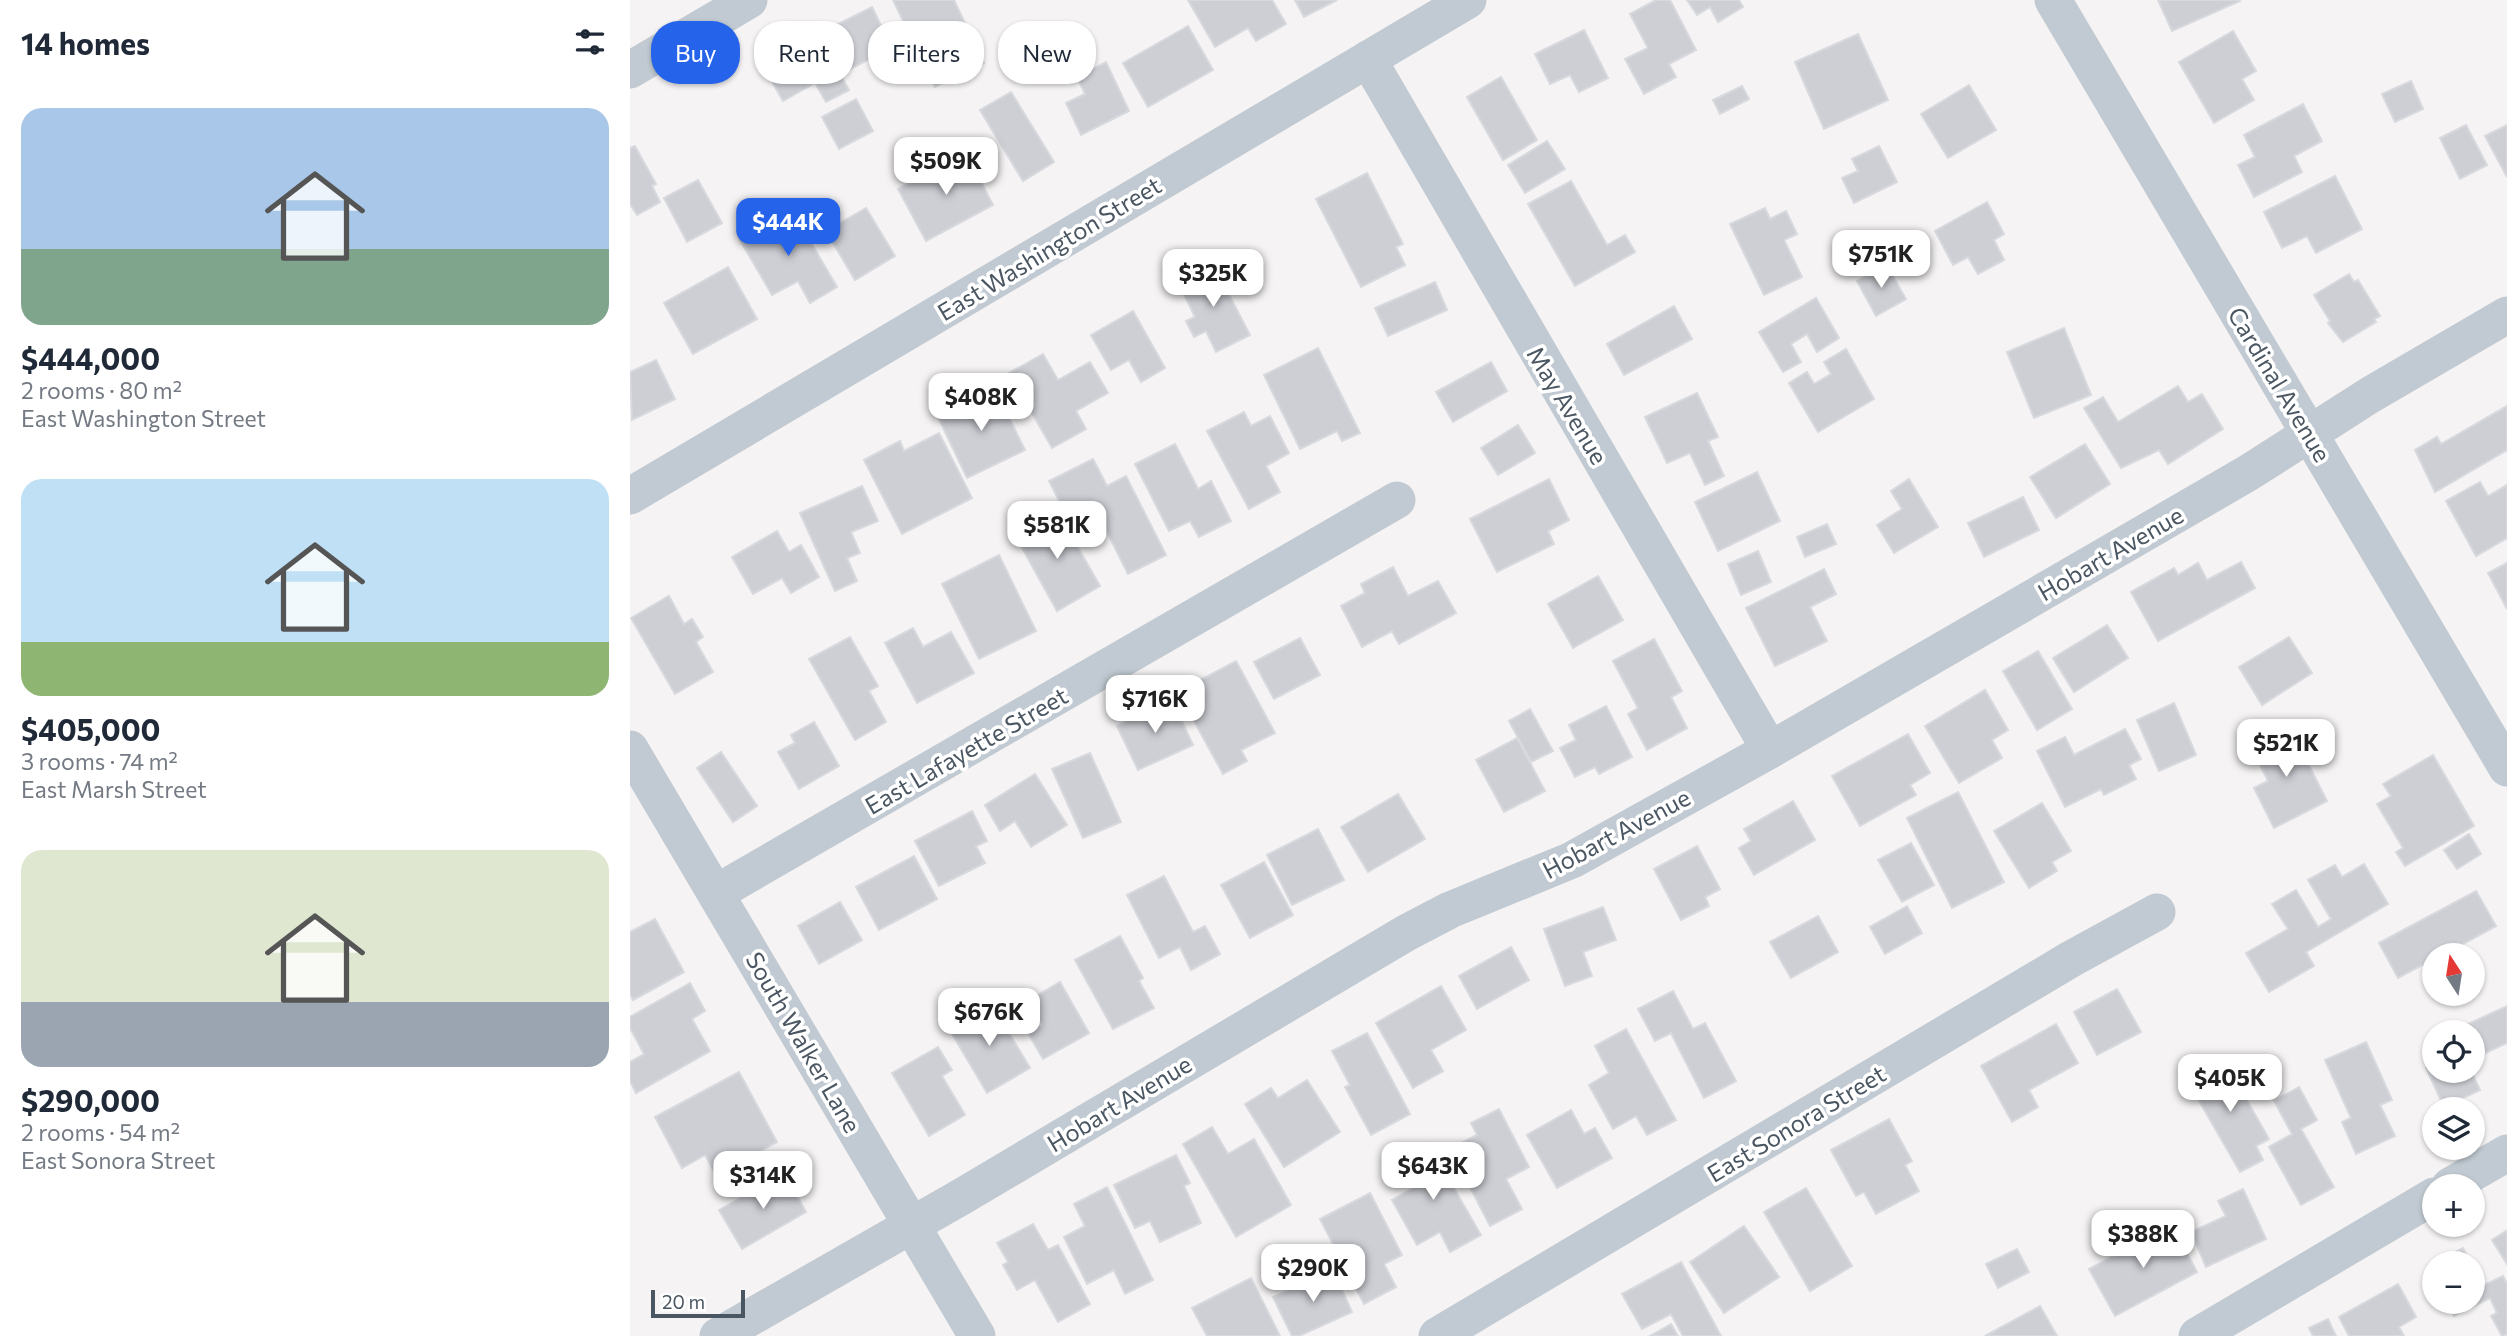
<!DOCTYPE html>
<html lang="en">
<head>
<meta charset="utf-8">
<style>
  :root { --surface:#fff; --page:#f2f2f3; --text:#1f2937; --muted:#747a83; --accent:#2563eb }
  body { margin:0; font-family:Commissioner,sans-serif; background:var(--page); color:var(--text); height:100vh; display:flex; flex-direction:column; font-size:26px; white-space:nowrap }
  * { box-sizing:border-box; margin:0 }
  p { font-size:23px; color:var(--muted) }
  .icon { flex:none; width:38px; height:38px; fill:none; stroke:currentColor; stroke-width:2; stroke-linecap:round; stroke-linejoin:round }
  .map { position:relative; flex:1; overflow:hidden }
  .panel { display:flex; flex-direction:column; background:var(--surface); width:630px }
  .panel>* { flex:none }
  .hud { position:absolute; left:21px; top:21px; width:665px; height:63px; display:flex; gap:14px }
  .needle { width:46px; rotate:348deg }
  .fabs { position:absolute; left:1792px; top:943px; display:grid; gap:14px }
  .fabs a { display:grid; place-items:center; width:63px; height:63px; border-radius:50%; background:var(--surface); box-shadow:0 2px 5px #0004; font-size:35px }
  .scale { position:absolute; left:21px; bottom:18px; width:94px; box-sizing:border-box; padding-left:7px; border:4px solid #4a5661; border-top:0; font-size:19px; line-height:24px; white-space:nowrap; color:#4a5661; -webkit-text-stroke:5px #fff; paint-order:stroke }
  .price { position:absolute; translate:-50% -60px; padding:0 16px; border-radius:14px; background:#fff; color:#222; font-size:23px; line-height:46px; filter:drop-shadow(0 2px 4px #0008) }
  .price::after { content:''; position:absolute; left:50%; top:42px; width:21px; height:16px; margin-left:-10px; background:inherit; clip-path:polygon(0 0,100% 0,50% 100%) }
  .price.selected { background:var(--accent); color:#fff }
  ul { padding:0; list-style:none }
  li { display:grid; align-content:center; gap:14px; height:371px; padding:0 21px }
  li span { display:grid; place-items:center; height:217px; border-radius:21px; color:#555 }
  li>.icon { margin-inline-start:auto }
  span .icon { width:126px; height:126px; fill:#fffc; stroke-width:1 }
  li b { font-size:30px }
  h2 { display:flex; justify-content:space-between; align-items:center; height:84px; padding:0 21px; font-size:30px }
  .chip { padding:0 24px; border-radius:28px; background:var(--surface); box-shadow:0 2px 5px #0004; font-size:24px; line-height:63px }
  .chip.selected { background:var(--accent); color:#fff }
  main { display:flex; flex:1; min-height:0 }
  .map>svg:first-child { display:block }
</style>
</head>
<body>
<main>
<section class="panel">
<h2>14 homes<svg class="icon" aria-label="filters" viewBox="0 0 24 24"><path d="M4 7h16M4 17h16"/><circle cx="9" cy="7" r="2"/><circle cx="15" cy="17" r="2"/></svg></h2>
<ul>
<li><span style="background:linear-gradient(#a9c7e8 65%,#7fa58c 0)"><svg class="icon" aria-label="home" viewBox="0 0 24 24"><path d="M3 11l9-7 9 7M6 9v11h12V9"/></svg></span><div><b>$444,000</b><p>2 rooms · 80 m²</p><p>East Washington Street</p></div></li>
<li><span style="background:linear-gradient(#bfe0f5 75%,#8fb573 0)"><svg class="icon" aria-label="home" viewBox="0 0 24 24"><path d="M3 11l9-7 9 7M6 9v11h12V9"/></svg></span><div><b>$405,000</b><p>3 rooms · 74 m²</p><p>East Marsh Street</p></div></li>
<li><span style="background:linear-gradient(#dfe7d0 70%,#9aa5b1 0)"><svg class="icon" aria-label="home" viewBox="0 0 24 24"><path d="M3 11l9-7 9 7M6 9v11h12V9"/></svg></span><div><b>$290,000</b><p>2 rooms · 54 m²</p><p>East Sonora Street</p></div></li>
</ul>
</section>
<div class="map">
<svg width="1877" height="1336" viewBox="0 0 1877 1336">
  <rect width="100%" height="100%" fill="#f5f3f3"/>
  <!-- building -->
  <g fill="#cdcfd5" stroke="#d7d9de" stroke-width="2">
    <polygon points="263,0 324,0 354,63 305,87"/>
    <polygon points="558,0 642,0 656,24 626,41 618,28 585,47"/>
    <polygon points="665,0 707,0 674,17"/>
    <polygon points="1026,0 1040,0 1066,50 1039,64 1046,77 1014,94 995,59 1018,48 1000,14"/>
    <polygon points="1057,0 1109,0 1113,7 1088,22 1080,7 1067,15"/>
    <polygon points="1528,0 1609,0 1610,1 1542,31"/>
    <polygon points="242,7 262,48 220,69 200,28"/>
    <polygon points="558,26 583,70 518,107 493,63"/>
    <polygon points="185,29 219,90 196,102 185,83 153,101 129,59"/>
    <polygon points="954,30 978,78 949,92 940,75 920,84 905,54"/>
    <polygon points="1603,31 1626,71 1612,79 1624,100 1584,123 1549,62"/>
    <polygon points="1228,34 1258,100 1194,129 1165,62"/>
    <polygon points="476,62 499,111 451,135 436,103 455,94 447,77"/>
    <polygon points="871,77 907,140 873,160 837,97"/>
    <polygon points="1781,81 1793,109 1765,122 1752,94"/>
    <polygon points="1339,85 1366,130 1318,158 1291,114"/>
    <polygon points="1112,86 1119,99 1090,114 1083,100"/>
    <polygon points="381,92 424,162 393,181 350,110"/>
    <polygon points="226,99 243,131 209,149 192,117"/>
    <polygon points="1673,104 1692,141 1664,156 1672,172 1624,197 1608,165 1625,157 1614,135"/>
    <polygon points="1836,125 1857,165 1830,179 1810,138"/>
    <polygon points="1877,125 1877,177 1855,136"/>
    <polygon points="917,141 935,169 895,193 878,165"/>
    <polygon points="5,146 26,184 22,186 30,202 7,215 0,204 0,148"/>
    <polygon points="1249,146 1267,182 1224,203 1212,178 1228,171 1222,159"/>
    <polygon points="336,153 363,205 296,241 268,189"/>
    <polygon points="737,173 773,244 766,247 775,265 731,287 686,199"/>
    <polygon points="1705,176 1732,229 1686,253 1677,236 1652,248 1634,212"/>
    <polygon points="68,180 92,223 57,242 34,198"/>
    <polygon points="941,181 977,245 995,235 1005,252 945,286 898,204"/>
    <polygon points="1357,202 1374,234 1364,240 1374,260 1348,274 1338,257 1323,265 1305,231"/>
    <polygon points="236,208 265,256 225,280 196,231"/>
    <polygon points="1135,208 1140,219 1156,211 1167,234 1154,240 1172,277 1134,295 1100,224"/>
    <polygon points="162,210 207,287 180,303 168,281 142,295 110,240"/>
    <polygon points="583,264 620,335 586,352 576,331 564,337 556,321 565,317 548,282"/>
    <polygon points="1256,264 1276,299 1246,316 1227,281"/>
    <polygon points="98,267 127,319 63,354 34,303"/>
    <polygon points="1719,274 1724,282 1728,280 1750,316 1744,319 1746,322 1713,342 1698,323 1700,321 1684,295"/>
    <polygon points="805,282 817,310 758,336 745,308"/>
    <polygon points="1186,298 1209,338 1187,352 1177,334 1161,344 1171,362 1153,372 1129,332"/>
    <polygon points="1044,306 1062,339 994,375 977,344"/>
    <polygon points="503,311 535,368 511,382 499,360 481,370 461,335"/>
    <polygon points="1434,328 1461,395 1404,418 1377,352"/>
    <polygon points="688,348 730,433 712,441 707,431 670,449 634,375"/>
    <polygon points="1216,349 1244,399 1188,432 1159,383 1177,372 1184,384 1201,374 1194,362"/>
    <polygon points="413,354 428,380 460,362 478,393 446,411 456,429 422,448 379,373"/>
    <polygon points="26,360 45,399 2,420 0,372"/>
    <polygon points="861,362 877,391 823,422 806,392"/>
    <polygon points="1548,386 1558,402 1572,394 1593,429 1538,464 1529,450 1491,468 1454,408 1473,397 1488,422"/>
    <polygon points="364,387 395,450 337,478 307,415"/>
    <polygon points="1067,393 1088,437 1078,441 1094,476 1075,485 1060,453 1037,463 1015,417"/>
    <polygon points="1877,406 1877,450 1805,492 1785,450 1807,437 1811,444"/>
    <polygon points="614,412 621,426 640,416 659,453 636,466 650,492 619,509 577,431"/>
    <polygon points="888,425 905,453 868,475 851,448"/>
    <polygon points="309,433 342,498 272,534 234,460 270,441 274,451"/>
    <polygon points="545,444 568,489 581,481 601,521 569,537 560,521 539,531 505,464"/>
    <polygon points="1455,444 1480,484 1426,518 1400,477"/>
    <polygon points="463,459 477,486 496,476 536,555 498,574 476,530 450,542 419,481"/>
    <polygon points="1127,472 1150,521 1088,551 1065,502"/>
    <polygon points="919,479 939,520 918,531 924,544 867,572 840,519"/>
    <polygon points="1279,479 1308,527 1264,553 1247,525 1272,509 1261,491"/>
    <polygon points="1850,482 1858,496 1877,485 1877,538 1846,556 1816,501"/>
    <polygon points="232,486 248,521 221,532 230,553 217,558 227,581 205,591 170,513"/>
    <polygon points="1393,497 1409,530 1354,557 1338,523"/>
    <polygon points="427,511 470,586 427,611 385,535"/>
    <polygon points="1197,524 1206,544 1175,557 1167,537"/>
    <polygon points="147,531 159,552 171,545 189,577 161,593 152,578 123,594 102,557"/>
    <polygon points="1128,551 1141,582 1111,595 1098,564"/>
    <polygon points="369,555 406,631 349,659 312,584"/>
    <polygon points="1611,562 1625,588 1528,641 1501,592 1544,568 1548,575 1568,563 1577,580"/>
    <polygon points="1877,563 1877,609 1858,573"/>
    <polygon points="763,567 778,596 808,581 826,613 769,644 762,631 732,647 711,606 735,593 731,584"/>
    <polygon points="1194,569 1206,594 1180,607 1197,641 1145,666 1116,608"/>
    <polygon points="968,576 993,620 943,648 918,604"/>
    <polygon points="39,596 54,624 62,619 73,637 66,642 83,672 45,694 1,618"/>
    <polygon points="1477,625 1498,658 1444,692 1423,658"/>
    <polygon points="283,628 293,647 321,632 344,673 287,703 255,643"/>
    <polygon points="220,637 248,686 239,691 256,722 225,740 179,659"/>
    <polygon points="1659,637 1682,673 1632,705 1609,667"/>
    <polygon points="670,638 690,675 644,699 624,662"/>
    <polygon points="1024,639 1052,691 1041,697 1057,728 1017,750 998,714 1008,708 983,661"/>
    <polygon points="1408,651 1442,709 1407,730 1373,671"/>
    <polygon points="606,661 645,733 611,750 617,761 593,774 548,692"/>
    <polygon points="1355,690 1378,730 1362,740 1372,758 1329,783 1295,726"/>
    <polygon points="542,700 563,745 508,770 487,726"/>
    <polygon points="1544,703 1566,755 1529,771 1507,720"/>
    <polygon points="976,706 1002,757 969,774 965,767 945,777 930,748 946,740 939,725"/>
    <polygon points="900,709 923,751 901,762 879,721"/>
    <polygon points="184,722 209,766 169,789 148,752 165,743 161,735"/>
    <polygon points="1660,728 1697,801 1644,828 1624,788 1638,781 1621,747"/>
    <polygon points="1495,729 1511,759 1499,765 1506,779 1474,795 1471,789 1435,807 1407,751 1435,737 1444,755"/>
    <polygon points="1278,734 1300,773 1280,785 1286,795 1230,826 1202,776"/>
    <polygon points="887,738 915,791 874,812 846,760"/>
    <polygon points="91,752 127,806 103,822 67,768"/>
    <polygon points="460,753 491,822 453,838 422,769"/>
    <polygon points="1803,755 1844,826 1775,866 1766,852 1773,848 1747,804 1761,796 1753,784"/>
    <polygon points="405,774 437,825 401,847 385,821 370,831 355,805"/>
    <polygon points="1328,792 1374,882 1322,908 1277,818"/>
    <polygon points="768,794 795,839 738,872 711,827"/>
    <polygon points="1163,801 1185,840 1124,875 1109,848 1121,841 1114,829"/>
    <polygon points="1412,803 1441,851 1422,862 1427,871 1399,888 1364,831"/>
    <polygon points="342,811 357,841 346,846 355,863 309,886 285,841"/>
    <polygon points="688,829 714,880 662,905 637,855"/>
    <polygon points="1839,834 1851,854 1827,869 1814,850"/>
    <polygon points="1281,843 1304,885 1272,902 1248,860"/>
    <polygon points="1067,846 1090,889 1075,897 1079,906 1051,920 1024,869"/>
    <polygon points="284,856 307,899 249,930 226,887"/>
    <polygon points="634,862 663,915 620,938 591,885"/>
    <polygon points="1734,864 1758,904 1676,952 1684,966 1639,992 1616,953 1658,929 1642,904 1666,890 1688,927 1701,919 1678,880 1705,865 1712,877"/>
    <polygon points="534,876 563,932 575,926 590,954 561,970 550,947 529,958 497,895"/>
    <polygon points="1846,891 1866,926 1811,956 1804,956 1804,959 1768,978 1749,943"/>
    <polygon points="210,902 232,940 189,964 168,926"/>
    <polygon points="1277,906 1292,933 1255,954 1240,927"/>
    <polygon points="973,907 986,940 953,952 962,976 935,986 914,929"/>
    <polygon points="1188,916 1208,952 1161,978 1140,942"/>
    <polygon points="25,919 54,972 3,1000 0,994 0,932"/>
    <polygon points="490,936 513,978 509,981 524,1008 483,1029 445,960"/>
    <polygon points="881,947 899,980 847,1009 829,976"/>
    <polygon points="430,982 459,1033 413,1059 398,1033 412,1025 398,1001"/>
    <polygon points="60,983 75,1011 62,1019 80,1051 6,1093 0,1081 0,1062 14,1054 0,1028 0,1017"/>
    <polygon points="811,986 836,1030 801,1050 813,1071 783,1088 746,1023"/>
    <polygon points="1487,989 1511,1032 1467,1055 1444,1012"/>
    <polygon points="1043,991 1063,1029 1075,1023 1106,1081 1074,1098 1041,1033 1025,1041 1008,1009"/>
    <polygon points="361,1003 400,1068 357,1093 318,1027"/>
    <polygon points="1877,1006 1877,1043 1843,1059 1843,1032 1821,1032"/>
    <polygon points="1426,1024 1448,1063 1399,1090 1408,1107 1382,1122 1351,1066"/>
    <polygon points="996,1029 1046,1120 1017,1135 1006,1116 983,1129 959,1085 979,1073 965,1046"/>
    <polygon points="737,1033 780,1114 741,1135 715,1087 720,1085 702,1051"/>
    <polygon points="1736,1042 1762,1100 1750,1105 1765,1136 1726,1154 1712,1122 1721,1118 1695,1060"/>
    <polygon points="308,1047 322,1070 312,1076 335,1115 299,1136 262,1073"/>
    <polygon points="1594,1060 1639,1139 1626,1146 1633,1160 1610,1172 1557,1080"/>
    <polygon points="1804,1065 1804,1071 1841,1071 1850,1090 1814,1107 1796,1068"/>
    <polygon points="109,1072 147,1142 86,1175 75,1155 52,1168 25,1117"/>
    <polygon points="677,1080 710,1132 654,1167 615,1104 641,1088 648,1098"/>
    <polygon points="1669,1087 1687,1120 1671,1129 1704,1187 1671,1205 1639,1147 1662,1134 1644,1101"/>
    <polygon points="869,1109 899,1167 876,1179 892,1209 860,1226 820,1149 847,1135 841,1123"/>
    <polygon points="941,1110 954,1134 965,1128 982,1158 927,1188 897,1135"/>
    <polygon points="1259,1119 1282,1161 1275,1165 1289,1191 1246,1214 1234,1192 1226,1196 1201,1150"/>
    <polygon points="582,1127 598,1154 624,1139 661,1205 606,1237 553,1144"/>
    <polygon points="798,1143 851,1235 820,1252 810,1232 787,1245 762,1200 783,1188 767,1161"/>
    <polygon points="546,1155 560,1183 554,1186 571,1223 530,1242 520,1221 505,1228 484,1185"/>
    <polygon points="154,1173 176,1212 112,1249 89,1210"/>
    <polygon points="477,1187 523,1280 495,1294 484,1270 457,1284 434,1237 455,1226 444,1204"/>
    <polygon points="1176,1188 1222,1266 1180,1291 1134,1212"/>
    <polygon points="1613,1189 1636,1239 1576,1267 1561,1232 1596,1216 1588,1201"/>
    <polygon points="740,1193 772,1255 754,1264 766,1287 734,1304 690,1219"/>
    <polygon points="403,1224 418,1250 428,1245 460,1304 428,1322 405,1280 387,1290 373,1265 378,1262 367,1243"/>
    <polygon points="1542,1225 1567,1272 1485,1316 1459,1269"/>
    <polygon points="1114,1226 1149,1277 1094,1313 1060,1262"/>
    <polygon points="1876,1231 1877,1233 1877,1264 1862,1240"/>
    <polygon points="1833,1248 1841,1264 1804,1264 1804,1277 1798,1265"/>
    <polygon points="1387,1249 1399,1272 1368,1288 1356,1264"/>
    <polygon points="1051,1262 1091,1336 1053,1336 1041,1314 1012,1329 992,1294"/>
    <polygon points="1843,1267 1852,1286 1873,1276 1877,1284 1877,1334 1872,1336 1861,1316 1867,1313 1860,1298 1824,1316 1817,1302 1843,1302"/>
    <polygon points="703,1270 722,1312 669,1336 662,1336 643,1297"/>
    <polygon points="621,1278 650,1336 577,1336 562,1308"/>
    <polygon points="1768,1284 1786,1317 1769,1327 1774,1336 1719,1336 1709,1317"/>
    <polygon points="1410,1306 1427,1336 1355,1336"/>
    <polygon points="1698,1319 1706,1336 1683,1336 1679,1328"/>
    <polygon points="1041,1324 1048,1336 1020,1336"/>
  </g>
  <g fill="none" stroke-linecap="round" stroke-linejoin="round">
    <!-- street -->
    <g stroke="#c1cad2" stroke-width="37">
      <polyline points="1423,0 1877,768"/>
      <polyline points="738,59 1140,750"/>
      <polyline points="0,70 119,0"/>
      <polyline points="0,496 838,0"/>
      <polyline points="0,749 347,1336"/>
      <polyline points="86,893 767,500"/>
      <polyline points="1820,1186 1877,1153"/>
      <polyline points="88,1336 331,1197 776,933 820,910 942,860 1140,750 1618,473 1740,395 1877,315"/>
      <polyline points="807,1336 1441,959 1527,912"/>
      <polyline points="1567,1336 1804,1196"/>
    </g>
  </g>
  <g text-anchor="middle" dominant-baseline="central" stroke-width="7" stroke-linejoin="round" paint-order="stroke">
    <!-- street labels -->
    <g font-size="24" fill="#4a5661" stroke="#fff">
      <text transform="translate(419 248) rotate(-31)">East Washington Street</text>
      <text transform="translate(1650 384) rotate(59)">Cardinal Avenue</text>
      <text transform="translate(938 405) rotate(59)">May Avenue</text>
      <text transform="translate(1480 553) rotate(-30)">Hobart Avenue</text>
      <text transform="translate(336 750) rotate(-30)">East Lafayette Street</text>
      <text transform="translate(986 833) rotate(-28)">Hobart Avenue</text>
      <text transform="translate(174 1042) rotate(60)">South Walker Lane</text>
      <text transform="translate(489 1103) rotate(-31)">Hobart Avenue</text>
      <text transform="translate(1166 1123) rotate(-31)">East Sonora Street</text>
    </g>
  </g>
</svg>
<div class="fabs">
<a><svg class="needle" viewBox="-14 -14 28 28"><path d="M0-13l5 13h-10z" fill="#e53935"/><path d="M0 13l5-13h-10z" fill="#747a83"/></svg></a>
<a><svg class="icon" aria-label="locate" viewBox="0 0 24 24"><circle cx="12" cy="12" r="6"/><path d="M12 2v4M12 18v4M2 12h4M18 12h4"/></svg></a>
<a><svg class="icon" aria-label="layers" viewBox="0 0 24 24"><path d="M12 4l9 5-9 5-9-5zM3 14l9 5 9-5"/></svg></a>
<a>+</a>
<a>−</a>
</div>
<div class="scale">20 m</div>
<b class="price" style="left:316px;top:197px">$509K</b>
<b class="price selected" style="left:158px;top:258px">$444K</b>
<b class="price" style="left:1251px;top:290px">$751K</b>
<b class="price" style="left:583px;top:309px">$325K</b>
<b class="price" style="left:351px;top:433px">$408K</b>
<b class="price" style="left:427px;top:561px">$581K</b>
<b class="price" style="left:525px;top:735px">$716K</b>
<b class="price" style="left:1656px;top:779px">$521K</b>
<b class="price" style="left:359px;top:1048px">$676K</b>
<b class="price" style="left:1600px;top:1114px">$405K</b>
<b class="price" style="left:803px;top:1202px">$643K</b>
<b class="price" style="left:133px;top:1211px">$314K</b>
<b class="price" style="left:1513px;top:1270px">$388K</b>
<b class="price" style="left:683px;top:1304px">$290K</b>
<div class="hud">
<a class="chip selected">Buy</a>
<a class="chip">Rent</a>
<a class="chip">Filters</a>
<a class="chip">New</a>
</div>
</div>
</main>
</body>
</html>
